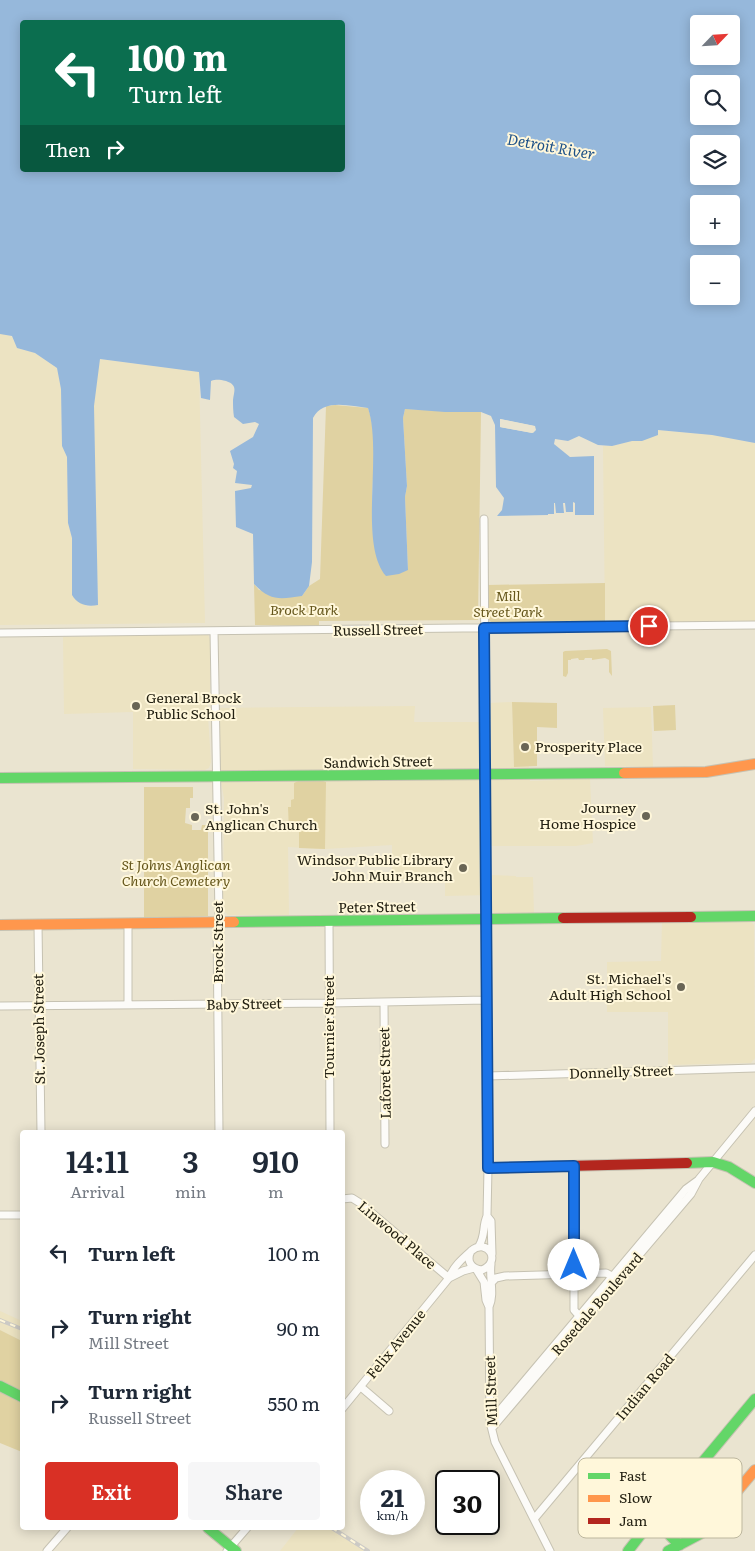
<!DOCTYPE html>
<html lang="en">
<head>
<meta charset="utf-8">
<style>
	:root { --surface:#fff; --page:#f6f6f7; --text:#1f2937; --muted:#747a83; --accent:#d93025 }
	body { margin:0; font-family:Literata,serif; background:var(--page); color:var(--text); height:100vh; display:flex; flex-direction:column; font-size:19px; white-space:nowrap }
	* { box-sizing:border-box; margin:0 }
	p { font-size:16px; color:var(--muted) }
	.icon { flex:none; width:28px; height:28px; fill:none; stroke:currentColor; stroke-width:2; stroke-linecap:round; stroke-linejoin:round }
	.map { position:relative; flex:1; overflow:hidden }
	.sheet { position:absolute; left:20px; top:1130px; width:325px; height:400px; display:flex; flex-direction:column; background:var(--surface); border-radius:5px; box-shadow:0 2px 12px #0003 }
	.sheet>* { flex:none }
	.top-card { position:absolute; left:20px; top:20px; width:325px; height:152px; border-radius:5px; box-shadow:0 2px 12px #0003; background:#0b6e4f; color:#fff; overflow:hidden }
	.needle { width:32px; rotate:65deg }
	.tools { position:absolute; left:690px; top:15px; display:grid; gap:10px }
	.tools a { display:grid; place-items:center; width:50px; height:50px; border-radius:5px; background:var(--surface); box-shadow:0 2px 12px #0003; font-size:25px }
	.speed { position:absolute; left:360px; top:1470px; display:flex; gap:10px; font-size:25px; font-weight:700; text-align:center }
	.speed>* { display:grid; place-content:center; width:65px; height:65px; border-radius:50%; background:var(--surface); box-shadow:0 2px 12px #0003; line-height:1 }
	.speed small { font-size:12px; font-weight:400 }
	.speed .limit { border:2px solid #111; border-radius:8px; background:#fff; color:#111 }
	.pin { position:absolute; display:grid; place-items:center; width:42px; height:42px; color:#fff; margin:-21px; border:2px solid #fff; border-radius:50%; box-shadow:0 1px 5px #0007 }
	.me { position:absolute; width:55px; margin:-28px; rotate:0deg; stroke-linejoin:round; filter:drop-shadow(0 0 4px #0008) }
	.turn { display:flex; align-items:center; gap:18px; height:105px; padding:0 25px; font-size:22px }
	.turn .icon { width:65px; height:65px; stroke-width:2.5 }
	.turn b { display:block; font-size:35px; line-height:42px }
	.then { display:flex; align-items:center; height:48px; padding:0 25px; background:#0003; gap:10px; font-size:19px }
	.eta { display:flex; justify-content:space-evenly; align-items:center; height:85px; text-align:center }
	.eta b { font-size:30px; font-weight:600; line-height:35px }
	.button { display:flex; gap:10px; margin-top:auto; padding:10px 25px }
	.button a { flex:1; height:58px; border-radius:5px; background:var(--accent); color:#fff; font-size:20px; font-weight:600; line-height:58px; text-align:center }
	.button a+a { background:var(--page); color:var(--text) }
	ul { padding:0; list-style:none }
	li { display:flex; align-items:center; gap:15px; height:75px; padding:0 25px }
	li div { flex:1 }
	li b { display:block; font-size:19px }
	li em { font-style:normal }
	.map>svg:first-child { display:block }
	.built { fill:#ece3c2 }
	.green { fill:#e0d2a2 }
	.water { fill:#96b8db; fill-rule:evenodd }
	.pier { fill:#eae4d0 }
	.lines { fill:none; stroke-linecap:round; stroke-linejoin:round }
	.street-casing { stroke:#c6c2b2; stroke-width:9 }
	.fast-casing { stroke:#c6c2b2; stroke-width:12 }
	.slow-casing { stroke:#c6c2b2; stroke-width:12 }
	.jam-casing { stroke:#c6c2b2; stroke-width:12 }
	.street { stroke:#fcfbf8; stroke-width:7 }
	.fast { stroke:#63d668; stroke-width:10 }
	.slow { stroke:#ff974d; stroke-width:10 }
	.jam { stroke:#b3261e; stroke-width:10 }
	.rail-casing { stroke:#cccac5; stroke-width:4 }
	.rail { stroke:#fff7da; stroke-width:2; stroke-dasharray:5.5; stroke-linecap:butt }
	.route-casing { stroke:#114b97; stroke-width:12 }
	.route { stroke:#1a73e8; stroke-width:9 }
	.poi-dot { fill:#696555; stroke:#fff7da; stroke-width:2 }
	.labels { text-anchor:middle; stroke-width:4; stroke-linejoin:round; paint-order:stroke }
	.park-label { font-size:14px; font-style:italic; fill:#65561b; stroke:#fff7da }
	.street-label { font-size:14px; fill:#242113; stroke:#fff7da }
	.poi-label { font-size:14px; fill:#242113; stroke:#fff7da; text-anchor:start }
	.water-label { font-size:15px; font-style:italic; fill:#1c5087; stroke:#fff7da }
	.key { fill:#fff7da; stroke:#bdb79e; stroke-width:1 }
	.key-label { font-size:14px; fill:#242113 }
</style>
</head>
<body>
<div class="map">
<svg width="755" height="1551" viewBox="0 0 755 1551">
	<rect width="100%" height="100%" fill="#eae4d0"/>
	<path class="built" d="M3,333L12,337L17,348L35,353L57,368L61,389L62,446L67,457L68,523L72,538V595L88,607L98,604L94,406L99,359L199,372L205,623L0,625V334Z
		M658,430L712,435L755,443V621L605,623L603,446H612L632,441H642Z
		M208,634L210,640V691L207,701L211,762L209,768L205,770L133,769V712L64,714L63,637Z
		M512,702L514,767L529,766L530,781L590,779L593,843L576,846H491V875L516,876V877H533L534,915L494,913L491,908V895L445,896V878L392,879V845L325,849L288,847L289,915H228L223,910L224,798L218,765L214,708L415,706L414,722H488V703Z
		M651,707L653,767L605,766L603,708Z
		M749,920L754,925L755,1058L751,1063L668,1065V1012H607V962L661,961L662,921Z
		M0,1311L22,1321V1341L0,1330Z
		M298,1528H329L365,1551H280Z"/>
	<path class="green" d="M335,405L368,408C378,437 373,468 372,498C372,511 373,525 373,538L408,570L405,497L407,486L403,418L405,409L481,412L478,620L319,621V626L255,625L254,584L259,590L302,596L309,586L320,579L326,406Z
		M605,583V623L493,624L487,618V585Z
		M607,649L611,651L612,676L609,672V660L605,658L592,660V658H585L584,660H579L578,658L571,659V660H568V673L566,677L563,676V652L565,651Z
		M512,702L557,703V728L537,727V766L514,767Z
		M675,705L676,730L654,731L653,706Z
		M300,780H320L326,782L325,849L299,848V832L289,831L288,807H291V800L294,799V783Z
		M144,787H193V798H190V808H186L185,823L192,825V830H201L202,825H208V916L144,919Z
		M0,1330L22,1341V1394L0,1382Z
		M0,1391L22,1402V1452L0,1443Z"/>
	<path class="water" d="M0,0H755V443L712,435L658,430V435L642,441H632L612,446L598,445L579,436L568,441L555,439L554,444L570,457L594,456V515H575V503L573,502V512H566L565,503H563L564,513H556L555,503H554V514H548V515L497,516L502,510L504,498L496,487L495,425L491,416L481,412H445L405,409L403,418L407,486L405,497L408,570L399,574L386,576C358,543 383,454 368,408C350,406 323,398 313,418L312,562L309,586L302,596C281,599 271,602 254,584L253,534L236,527L235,491L251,488L252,485L235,483L237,471L233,468L234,464L230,451L253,437L259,424L255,422L243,424L234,417C233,411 233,405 233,400C234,391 238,385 226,381C220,380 217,379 211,381L210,400L201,398L199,372L100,359L94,406L98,605C87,607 78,605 72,595V538L68,523L67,457L62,446L61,389L57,368L35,353L17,348L12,336L0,334ZM22,22H342V170H22ZM699,24H731V56H699ZM699,84H731V116H699ZM699,144H731V176H699ZM699,204H731V236H699ZM699,264H731V296H699ZM500,419L534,426L532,433L500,427Z"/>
	<path class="pier" d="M500,419L535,426L536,430L533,433L500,427Z"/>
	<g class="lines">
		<g class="street-casing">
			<path id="street" d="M214,631L219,915L217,922L219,1132
				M0,633L755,625
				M329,921L330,1132
				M128,923V1005
				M38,925L41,1132
				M384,1002L385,1144
				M0,1006L329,1003L487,1000
				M488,1076L755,1068
				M574,1166V1310L581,1318
				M342,1199L352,1198L360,1203L449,1278
				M0,1215H22
				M487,1216L491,1221L492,1254
				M479,1246C486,1234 482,1227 487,1216L488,1168L484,519
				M476,1269L484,1282L486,1300L489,1307L490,1422L495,1442L550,1551
				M449,1278L463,1271L474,1268
				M491,1283L496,1278L505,1276L606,1273L616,1278
				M489,1307C495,1294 489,1278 491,1264
				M361,1387L389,1411
				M342,1409L449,1278C453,1267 462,1259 471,1251C488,1237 502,1262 482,1270C471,1269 466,1261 471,1251
				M490,1422L686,1189L697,1181
				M492,1428L691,1194L699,1179L755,1111
				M534,1519L755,1255
				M47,1551L67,1528
				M227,1551L247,1528"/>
		</g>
		<g class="fast-casing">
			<path id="fast" d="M0,778L624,773
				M691,917L755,916
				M234,922L563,918
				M687,1163L713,1162L729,1167L755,1183
				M0,1386L22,1397
				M666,1506C662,1526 664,1532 680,1545
				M208,1528L236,1551
				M628,1551L656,1515L666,1506L755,1399
				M668,1551L702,1533L724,1508"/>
		</g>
		<g class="slow-casing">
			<path id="slow" d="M624,773L706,772L755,764
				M0,925L234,922
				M733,1496L755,1470"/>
		</g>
		<g class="jam-casing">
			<path id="jam" d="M563,918L691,917
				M488,1168L687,1163"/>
		</g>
		<use href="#street" class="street"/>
		<use href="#fast" class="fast"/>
		<use href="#slow" class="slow"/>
		<use href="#jam" class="jam"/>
		<g class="rail-casing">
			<path id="rail" d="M0,1320L22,1329
				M332,1528L368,1551"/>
		</g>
		<use href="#rail" class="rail"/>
	</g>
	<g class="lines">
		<g class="route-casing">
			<path id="route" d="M574,1265V1166L488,1168L484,628L649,626"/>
		</g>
		<use href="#route" class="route"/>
	</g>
	<g class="poi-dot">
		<circle cx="136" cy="706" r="5"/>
		<circle cx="525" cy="747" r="5"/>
		<circle cx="646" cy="816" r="5"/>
		<circle cx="195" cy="817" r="5"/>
		<circle cx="463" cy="868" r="5"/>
		<circle cx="681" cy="987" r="5"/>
	</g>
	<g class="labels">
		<g class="park-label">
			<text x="508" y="601">Mill<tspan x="508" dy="16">Street Park</tspan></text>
			<text x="304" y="615">Brock Park</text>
			<text x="176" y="870">St Johns Anglican<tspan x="176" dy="16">Church Cemetery</tspan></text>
		</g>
		<g class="street-label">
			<text transform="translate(378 630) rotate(-1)" y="5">Russell Street</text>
			<text transform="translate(378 762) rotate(-1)" y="5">Sandwich Street</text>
			<text transform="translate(377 907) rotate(-1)" y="5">Peter Street</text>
			<text transform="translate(218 942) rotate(-90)" y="5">Brock Street</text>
			<text transform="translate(244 1004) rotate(-1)" y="5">Baby Street</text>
			<text transform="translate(329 1027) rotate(-90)" y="5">Tournier Street</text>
			<text transform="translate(39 1029) rotate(-91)" y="5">St. Joseph Street</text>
			<text transform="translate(621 1072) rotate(-2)" y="5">Donnelly Street</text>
			<text transform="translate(385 1073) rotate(-91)" y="5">Laforet Street</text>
			<text transform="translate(397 1235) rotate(40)" y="5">Linwood Place</text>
			<text transform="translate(597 1304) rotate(-49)" y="5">Rosedale Boulevard</text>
			<text transform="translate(396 1344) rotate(-51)" y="5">Felix Avenue</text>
			<text transform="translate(645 1387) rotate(-50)" y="5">Indian Road</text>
			<text transform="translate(491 1391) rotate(-92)" y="5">Mill Street</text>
		</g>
		<g class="poi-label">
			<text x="146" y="703">General Brock<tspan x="146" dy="16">Public School</tspan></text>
			<text x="535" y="752">Prosperity Place</text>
			<text x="636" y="813" text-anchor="end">Journey<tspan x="636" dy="16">Home Hospice</tspan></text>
			<text x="205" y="814">St. John's<tspan x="205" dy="16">Anglican Church</tspan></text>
			<text x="453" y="865" text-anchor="end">Windsor Public Library<tspan x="453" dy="16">John Muir Branch</tspan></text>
			<text x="671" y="984" text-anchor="end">St. Michael's<tspan x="671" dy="16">Adult High School</tspan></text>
		</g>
		<g class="water-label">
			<text transform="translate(551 147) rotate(10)" y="5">Detroit River</text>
		</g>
	</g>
	<rect x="578" y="1458" width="164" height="80" rx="8" class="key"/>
	<rect x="588" y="1473" width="22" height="6" fill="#63d668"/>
	<rect x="588" y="1495" width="22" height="7" fill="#ff974d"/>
	<rect x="588" y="1518" width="22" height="6" fill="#b3261e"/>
	<g class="key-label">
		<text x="619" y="1481">Fast</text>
		<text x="619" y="1503">Slow</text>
		<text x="619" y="1526">Jam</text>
	</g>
</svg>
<div class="tools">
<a><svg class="needle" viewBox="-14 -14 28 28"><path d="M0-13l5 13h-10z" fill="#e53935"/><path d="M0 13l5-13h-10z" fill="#747a83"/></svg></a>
<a><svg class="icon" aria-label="search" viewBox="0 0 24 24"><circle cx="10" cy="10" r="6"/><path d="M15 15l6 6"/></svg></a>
<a><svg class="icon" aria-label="layers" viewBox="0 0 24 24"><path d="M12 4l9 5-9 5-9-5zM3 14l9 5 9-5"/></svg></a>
<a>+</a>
<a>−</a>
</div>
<div class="speed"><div>21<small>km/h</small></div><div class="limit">30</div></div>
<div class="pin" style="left:649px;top:626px;background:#d93025"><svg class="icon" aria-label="arrive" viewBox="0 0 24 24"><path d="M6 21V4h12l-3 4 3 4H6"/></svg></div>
<svg class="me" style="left:574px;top:1265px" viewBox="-20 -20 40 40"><circle r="19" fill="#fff"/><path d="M0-13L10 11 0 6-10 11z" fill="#1a73e8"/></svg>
<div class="top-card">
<div class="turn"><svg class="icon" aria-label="left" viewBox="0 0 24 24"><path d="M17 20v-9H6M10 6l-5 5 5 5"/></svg><div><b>100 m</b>Turn left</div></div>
<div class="then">Then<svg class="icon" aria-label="right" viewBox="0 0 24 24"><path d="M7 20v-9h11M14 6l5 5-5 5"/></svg></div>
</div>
<section class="sheet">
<div class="eta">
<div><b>14:11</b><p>Arrival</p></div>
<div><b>3</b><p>min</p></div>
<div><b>910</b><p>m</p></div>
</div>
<ul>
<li><svg class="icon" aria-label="left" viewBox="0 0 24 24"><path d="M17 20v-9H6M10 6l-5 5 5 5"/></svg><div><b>Turn left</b></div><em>100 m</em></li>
<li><svg class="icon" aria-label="right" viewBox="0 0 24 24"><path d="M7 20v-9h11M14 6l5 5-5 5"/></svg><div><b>Turn right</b><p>Mill Street</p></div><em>90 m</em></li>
<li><svg class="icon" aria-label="right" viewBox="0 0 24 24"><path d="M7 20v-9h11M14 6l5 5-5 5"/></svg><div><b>Turn right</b><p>Russell Street</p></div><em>550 m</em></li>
</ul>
<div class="button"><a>Exit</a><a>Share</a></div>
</section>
</div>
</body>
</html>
